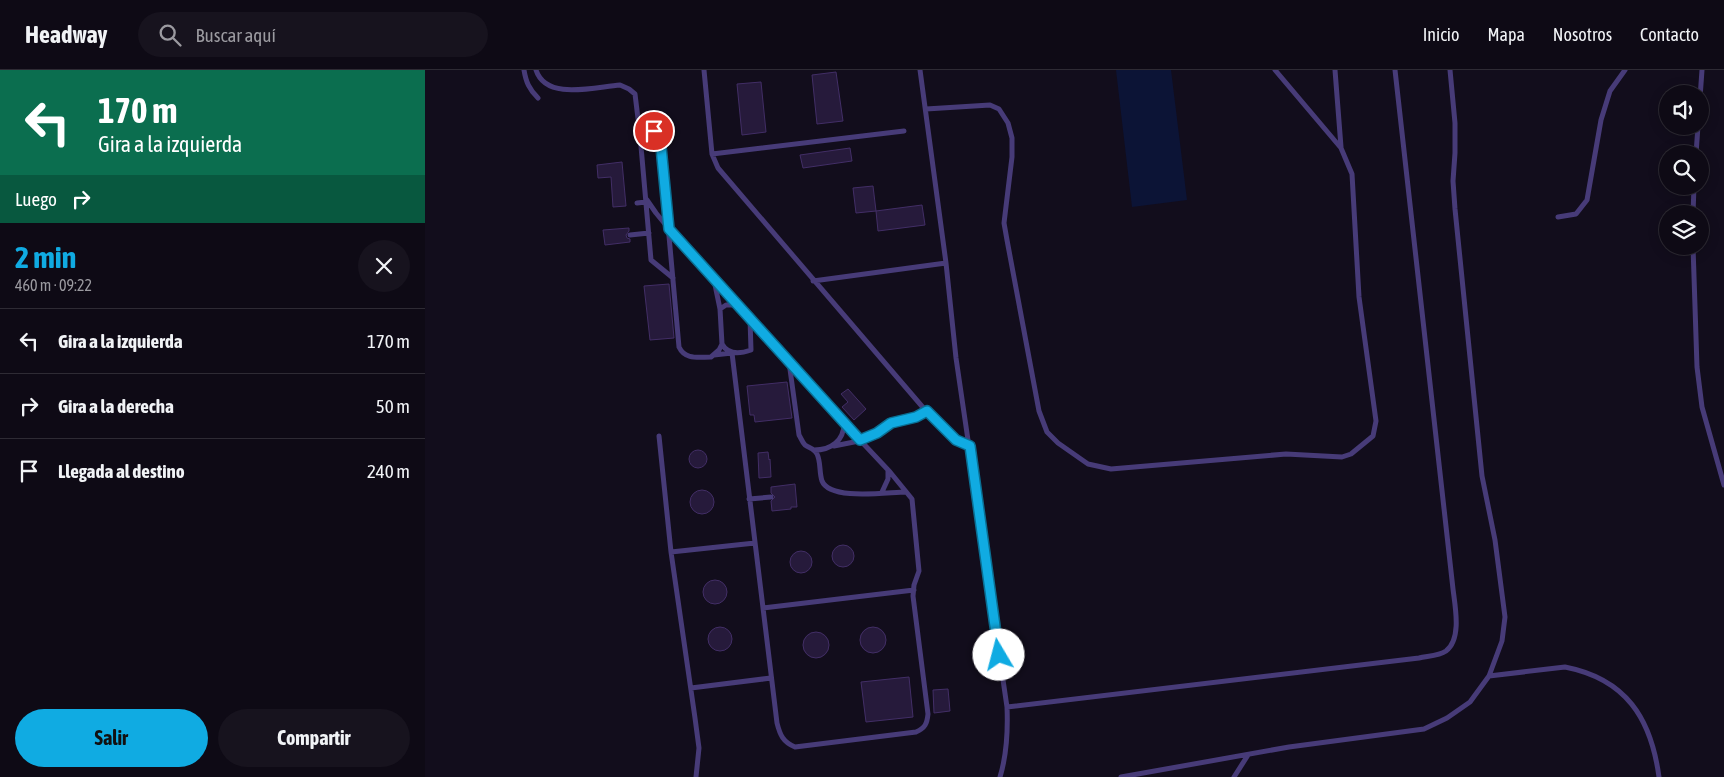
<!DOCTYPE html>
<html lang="es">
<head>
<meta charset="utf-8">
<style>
	:root { --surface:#0e0a15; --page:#17131e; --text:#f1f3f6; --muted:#9b9aa0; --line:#2e2b34; --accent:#10abe2 }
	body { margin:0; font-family:"Asap Condensed",sans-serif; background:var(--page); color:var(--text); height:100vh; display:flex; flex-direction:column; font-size:19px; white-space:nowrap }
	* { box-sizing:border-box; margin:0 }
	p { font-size:16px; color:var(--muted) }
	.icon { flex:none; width:28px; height:28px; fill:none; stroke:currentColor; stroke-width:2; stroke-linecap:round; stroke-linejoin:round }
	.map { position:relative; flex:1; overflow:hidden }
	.drawer { display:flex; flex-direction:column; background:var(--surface); width:425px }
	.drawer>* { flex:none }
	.top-card { background:#0b6e4f; color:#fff; overflow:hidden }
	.fabs { position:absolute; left:1234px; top:15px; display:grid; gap:10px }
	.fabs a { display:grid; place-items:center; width:50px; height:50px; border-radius:50%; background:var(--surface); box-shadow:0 2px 12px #0003,0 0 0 1px var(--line); font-size:25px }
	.pin { position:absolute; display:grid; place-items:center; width:42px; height:42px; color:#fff; margin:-21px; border:2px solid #fff; border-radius:50%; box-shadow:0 1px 5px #0007 }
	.me { position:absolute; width:55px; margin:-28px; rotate:352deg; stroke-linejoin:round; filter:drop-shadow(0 0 4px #0008) }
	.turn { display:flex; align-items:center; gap:18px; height:105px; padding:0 15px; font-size:22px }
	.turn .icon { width:65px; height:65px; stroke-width:2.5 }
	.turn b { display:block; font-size:35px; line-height:42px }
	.then { display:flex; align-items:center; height:48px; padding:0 15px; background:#0003; gap:10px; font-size:19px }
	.round { display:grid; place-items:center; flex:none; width:52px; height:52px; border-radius:26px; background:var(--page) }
	.head { display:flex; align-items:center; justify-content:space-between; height:85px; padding:0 15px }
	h1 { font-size:30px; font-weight:700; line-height:38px; color:var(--accent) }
	.action { display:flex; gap:10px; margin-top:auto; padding:10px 15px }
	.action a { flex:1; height:58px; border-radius:30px; background:var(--accent); color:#111; font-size:20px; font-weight:700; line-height:58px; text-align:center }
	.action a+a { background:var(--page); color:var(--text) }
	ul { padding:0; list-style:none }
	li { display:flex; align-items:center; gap:15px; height:65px; padding:0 15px; border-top:1px solid var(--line) }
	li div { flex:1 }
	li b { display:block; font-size:19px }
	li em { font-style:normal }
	header { display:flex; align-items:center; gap:30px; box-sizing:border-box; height:70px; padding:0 25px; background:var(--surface); border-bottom:1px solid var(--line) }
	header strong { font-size:24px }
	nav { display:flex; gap:28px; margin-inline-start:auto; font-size:18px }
	.search { width:350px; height:45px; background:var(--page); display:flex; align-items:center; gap:12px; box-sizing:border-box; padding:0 18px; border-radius:28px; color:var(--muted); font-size:19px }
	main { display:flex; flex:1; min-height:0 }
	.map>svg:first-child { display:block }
	.water { fill:#0c1436 }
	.building { fill:#261a3b; stroke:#422e66 }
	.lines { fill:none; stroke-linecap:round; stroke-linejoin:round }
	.lane { stroke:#473b78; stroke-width:5 }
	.route-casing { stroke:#0a6f93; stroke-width:12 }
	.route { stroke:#10abe2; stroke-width:9 }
</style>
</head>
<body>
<header>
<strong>Headway</strong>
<div class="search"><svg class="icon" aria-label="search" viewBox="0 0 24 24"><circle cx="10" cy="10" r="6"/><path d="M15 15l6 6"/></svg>Buscar aquí</div>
<nav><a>Inicio</a><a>Mapa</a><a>Nosotros</a><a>Contacto</a></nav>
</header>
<main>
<section class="drawer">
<div class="top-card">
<div class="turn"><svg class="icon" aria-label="left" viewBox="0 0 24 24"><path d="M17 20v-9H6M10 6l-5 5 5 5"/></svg><div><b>170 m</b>Gira a la izquierda</div></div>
<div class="then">Luego<svg class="icon" aria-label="right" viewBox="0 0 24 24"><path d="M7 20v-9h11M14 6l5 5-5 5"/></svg></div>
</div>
<div class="head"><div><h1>2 min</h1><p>460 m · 09:22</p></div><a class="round"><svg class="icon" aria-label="close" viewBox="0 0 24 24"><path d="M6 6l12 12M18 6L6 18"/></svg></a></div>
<ul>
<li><svg class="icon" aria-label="left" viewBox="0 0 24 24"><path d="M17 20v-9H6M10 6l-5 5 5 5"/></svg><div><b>Gira a la izquierda</b></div><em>170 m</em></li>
<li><svg class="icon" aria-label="right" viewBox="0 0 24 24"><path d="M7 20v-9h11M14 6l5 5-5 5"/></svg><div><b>Gira a la derecha</b></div><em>50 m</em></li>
<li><svg class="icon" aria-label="arrive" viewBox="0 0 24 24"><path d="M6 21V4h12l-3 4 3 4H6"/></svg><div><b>Llegada al destino</b></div><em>240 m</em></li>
</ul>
<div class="action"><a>Salir</a><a>Compartir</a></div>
</section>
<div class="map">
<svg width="1299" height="707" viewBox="0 0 1299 707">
	<rect width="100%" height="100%" fill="#120d1c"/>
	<path class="water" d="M691,0H746L762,130L707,137Z"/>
	<path class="building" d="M411,2L418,51L392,54L387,5Z
		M336,12L341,62L317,65L312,14Z
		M425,78L427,91L378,98L375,85Z
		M197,92L201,136L188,137L186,107L173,108L172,95Z
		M448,116L451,141L431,143L428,118Z
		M497,135L500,155L453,161L451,141Z
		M204,158V161L201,165L202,168L205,169V172L180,175L178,160Z
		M244,214L249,268L225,270L219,216Z
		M362,312L367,348L330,352L329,345H325L322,316Z
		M423,319L441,339L429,350L417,337L423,332L416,324Z
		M264 389a9 9 0 1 1 18 0a9 9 0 1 1-18 0Z
		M343,382L344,390L345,389L346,407L334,408L333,383Z
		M370,414L372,437H366V439L347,441L346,431L350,427L346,423V417Z
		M265 432a12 12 0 1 1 24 0a12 12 0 1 1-24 0Z
		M407 486a11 11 0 1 1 22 0a11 11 0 1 1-22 0Z
		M365 492a11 11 0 1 1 22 0a11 11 0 1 1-22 0Z
		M278 522a12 12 0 1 1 24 0a12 12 0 1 1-24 0Z
		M283 569a12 12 0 1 1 24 0a12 12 0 1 1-24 0Z
		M435 570a13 13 0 1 1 26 0a13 13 0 1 1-26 0Z
		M378 575a13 13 0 1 1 26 0a13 13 0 1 1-26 0Z
		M484,607L488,647L441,652L436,612Z
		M523,619L525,641L509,643L508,620Z"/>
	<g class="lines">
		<path class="lane" d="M99,0C101,12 104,19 113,28
			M111,0C121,31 169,17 195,15L204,19L210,24L215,65L226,190L248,208
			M279,0L287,84L293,98L501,341L531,370L545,376
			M495,0L521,193L531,288L582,637C583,661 582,684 575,707
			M910,0L916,77
			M1275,28L1277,0
			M501,39L565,35L574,39L583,53L587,68V87L579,153L582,170L614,341L622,362L633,373L663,394L686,399L861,384L917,387L926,384L948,366L951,351L934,227L927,104L916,78L850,0
			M214,49L234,67L236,77L254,277C260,290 273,287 286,287L294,280L297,274
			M287,84L479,61
			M1271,84L1273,56
			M222,130L231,143L249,165L325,249L326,280C315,284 303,285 297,274L295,239L289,210
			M212,133L221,132
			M1268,144L1269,116
			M1133,147L1151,144L1162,130L1176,50L1185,21L1200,0
			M205,165L224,163
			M1268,176L1272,297L1277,337L1299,415
			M388,211L521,193
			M295,239L301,235H312
			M325,250L419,353C419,371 406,380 389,380
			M289,285L307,283L352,653C355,665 358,672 370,677L491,662C500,658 502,654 503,644L488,526L489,515L494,501L487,429L465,402L419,353
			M364,292L374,365C376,368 377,372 380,375C384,378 390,379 392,384C396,392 394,402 397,411C405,431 463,422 481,422
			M234,366L246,482L270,648L274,678L271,707
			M409,376L434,371L452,363L466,353L491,347L501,341
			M457,422L463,409V400
			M324,429L346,427
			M246,482L330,473
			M338,538L489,520
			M1064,606L1140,597C1201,609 1226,648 1234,707
			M266,618L346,608
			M582,637L994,588C1002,586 1014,586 1021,581C1037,569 1030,536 1028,519L970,0
			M696,707L864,677L999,659L1022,648L1045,632L1064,606L1077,571L1080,547L1070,470L1057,406L1030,139L1028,111L1030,83V53L1025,0
			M809,707L823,685"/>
	</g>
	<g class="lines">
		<g class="route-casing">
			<path id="route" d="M229,61L234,67L236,77L244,159L435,370L452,363L466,353L491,347L502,341L531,370L545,376L574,585"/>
		</g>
		<use href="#route" class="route"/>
	</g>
</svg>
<div class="fabs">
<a><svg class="icon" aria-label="sound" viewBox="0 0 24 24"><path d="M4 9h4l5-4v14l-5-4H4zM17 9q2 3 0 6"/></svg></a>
<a><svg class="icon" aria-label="search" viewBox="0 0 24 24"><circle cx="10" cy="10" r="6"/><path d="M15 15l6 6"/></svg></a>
<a><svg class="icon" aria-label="layers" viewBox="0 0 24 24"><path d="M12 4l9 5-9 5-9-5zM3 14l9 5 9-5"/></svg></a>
</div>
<div class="pin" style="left:229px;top:61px;background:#d93025"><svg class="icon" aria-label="arrive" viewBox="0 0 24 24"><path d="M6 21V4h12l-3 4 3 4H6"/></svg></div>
<svg class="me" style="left:574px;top:585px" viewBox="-20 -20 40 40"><circle r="19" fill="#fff"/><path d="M0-13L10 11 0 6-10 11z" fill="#10abe2"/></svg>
</div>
</main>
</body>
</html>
